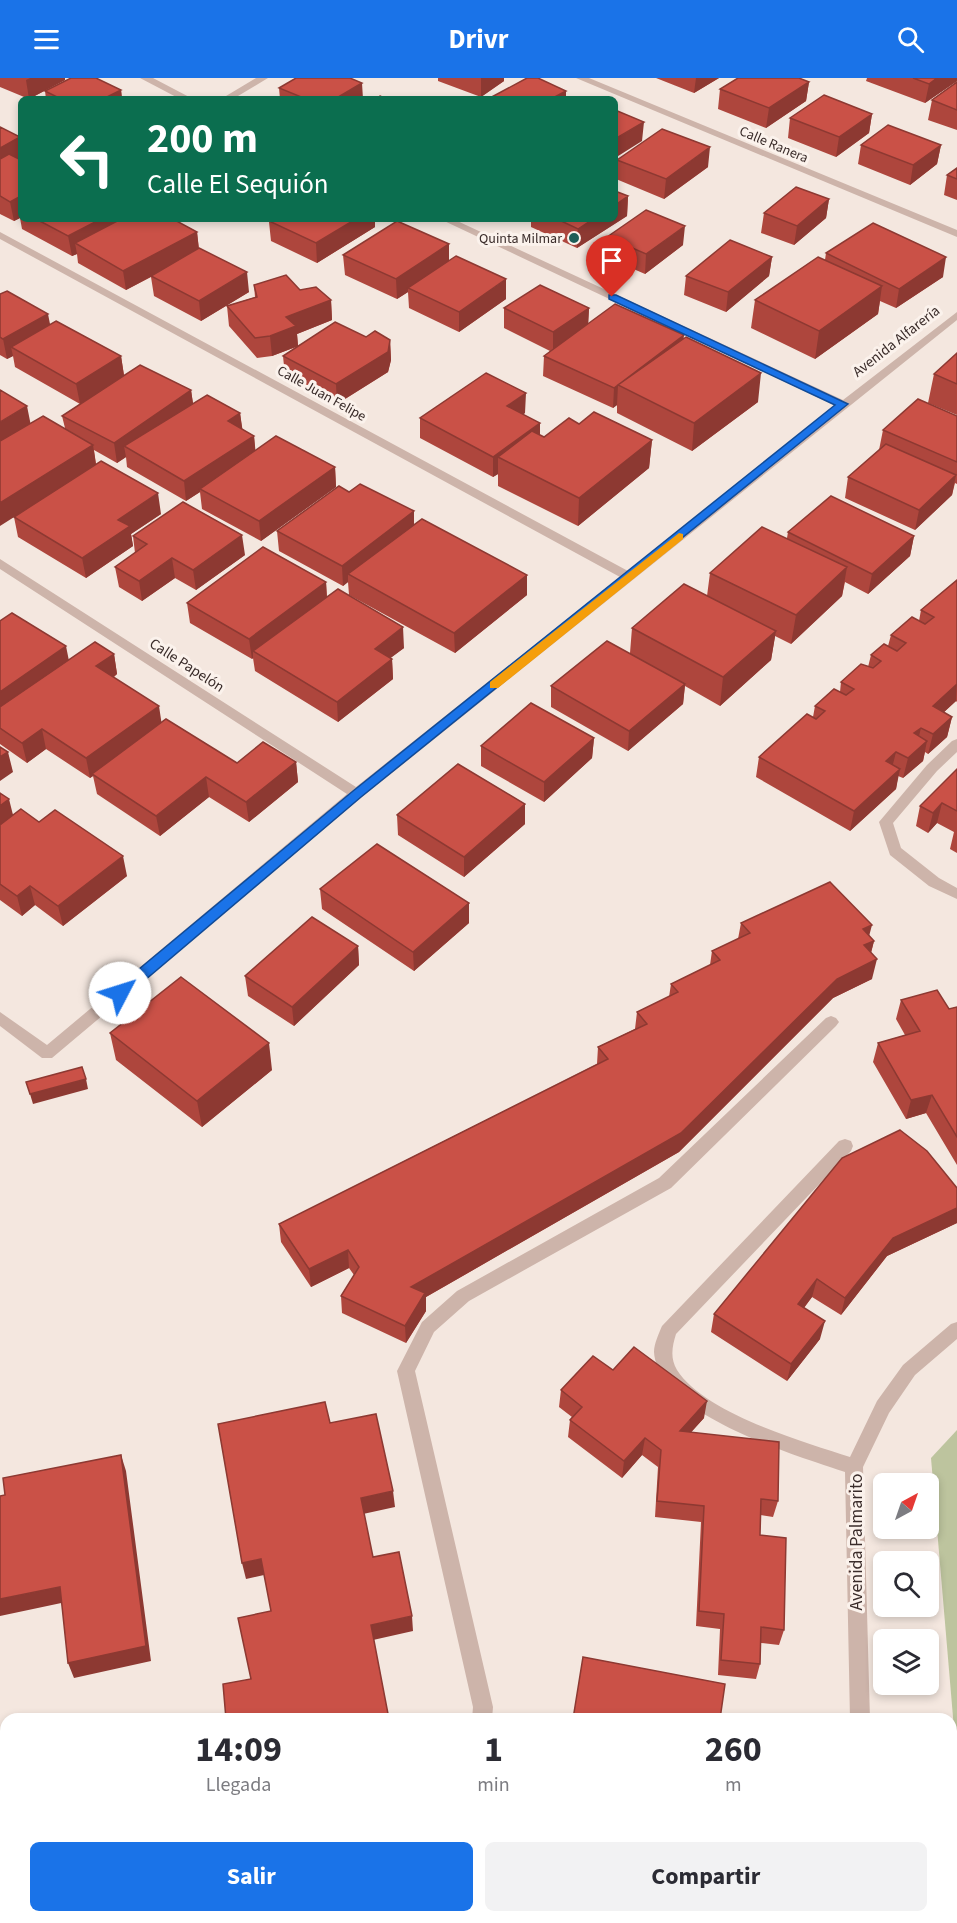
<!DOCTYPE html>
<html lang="es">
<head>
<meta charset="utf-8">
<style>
	:root { --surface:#fff; --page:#f2f2f3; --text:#2b2b33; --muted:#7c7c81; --accent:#1a73e8 }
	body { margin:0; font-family:"Source Sans 3",sans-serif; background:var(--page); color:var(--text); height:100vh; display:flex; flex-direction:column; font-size:22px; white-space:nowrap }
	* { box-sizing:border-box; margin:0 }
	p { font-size:20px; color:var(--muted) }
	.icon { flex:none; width:33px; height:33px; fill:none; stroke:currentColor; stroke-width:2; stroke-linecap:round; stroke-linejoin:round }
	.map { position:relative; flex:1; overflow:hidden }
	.side { position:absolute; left:0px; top:1635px; width:957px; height:210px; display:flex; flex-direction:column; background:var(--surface); border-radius:18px 18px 0 0; box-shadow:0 3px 9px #0003 }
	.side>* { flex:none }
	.hud { position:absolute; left:18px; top:18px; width:600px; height:126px; border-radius:9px; box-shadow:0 3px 9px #0003; background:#0b6e4f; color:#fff; overflow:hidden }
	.needle { width:39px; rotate:40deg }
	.tools { position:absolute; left:873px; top:1395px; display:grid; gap:12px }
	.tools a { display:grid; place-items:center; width:66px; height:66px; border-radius:9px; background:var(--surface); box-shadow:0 3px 9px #0003; font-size:30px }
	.pin { position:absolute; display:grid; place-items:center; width:51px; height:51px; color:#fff; margin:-62px -26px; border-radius:50% 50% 50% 0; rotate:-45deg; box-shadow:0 0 6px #0007 }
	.pin .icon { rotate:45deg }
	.me { position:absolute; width:66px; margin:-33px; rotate:50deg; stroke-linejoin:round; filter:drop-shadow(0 0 4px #0008) }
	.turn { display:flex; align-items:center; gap:21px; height:126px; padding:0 30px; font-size:27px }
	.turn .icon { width:78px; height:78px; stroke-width:2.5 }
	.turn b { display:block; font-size:42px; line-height:51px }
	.eta { display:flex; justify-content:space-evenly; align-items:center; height:102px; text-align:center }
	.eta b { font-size:36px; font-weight:700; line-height:42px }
	.action { display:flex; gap:12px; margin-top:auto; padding:12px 30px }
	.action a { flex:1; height:69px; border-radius:9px; background:var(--accent); color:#fff; font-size:24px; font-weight:700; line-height:69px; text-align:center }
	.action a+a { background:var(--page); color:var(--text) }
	header { display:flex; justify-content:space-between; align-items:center; height:78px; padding:0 30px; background:var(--accent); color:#fff; font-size:27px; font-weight:700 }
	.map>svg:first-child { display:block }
	.green { fill:#bdc49e }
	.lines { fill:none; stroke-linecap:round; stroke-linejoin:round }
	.minor { fill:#cdb4aa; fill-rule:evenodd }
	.wall { fill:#ae463d }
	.shaded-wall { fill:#8d3932 }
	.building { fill:#ca5147; stroke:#8d3932; stroke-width:1.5 }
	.route { fill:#1a73e8; stroke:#114b97; stroke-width:1.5 }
	.slow { fill:#f59e0b }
	.poi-dot { fill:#1d5e58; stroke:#fbf2ec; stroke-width:2 }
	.labels { text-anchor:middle; stroke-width:6; stroke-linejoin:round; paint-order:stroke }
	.far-street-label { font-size:14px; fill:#3a2c2a; stroke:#fbf2ec }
	.far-poi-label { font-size:14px; fill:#3a2c2a; stroke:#fbf2ec; text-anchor:end }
	.street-label { font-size:15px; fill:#3a2c2a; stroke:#fbf2ec }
	.near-street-label { font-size:18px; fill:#3a2c2a; stroke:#fbf2ec }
</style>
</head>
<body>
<header><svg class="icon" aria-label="menu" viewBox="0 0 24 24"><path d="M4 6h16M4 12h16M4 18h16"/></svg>Drivr<svg class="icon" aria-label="search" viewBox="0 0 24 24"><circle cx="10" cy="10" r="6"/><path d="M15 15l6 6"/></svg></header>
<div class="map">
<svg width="957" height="1845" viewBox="0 0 957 1845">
	<rect width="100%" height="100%" fill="#f4e7df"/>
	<path class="green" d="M957,1352V1686L931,1380Z"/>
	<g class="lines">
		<path class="minor" d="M140,0H153L193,21H180Z
			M256,0H268L233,21H221Z
			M576,0H589L957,152V159Z
			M440,141H453L843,322L957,234V242L362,719L52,980H42L0,948V934L47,967L347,716L0,491V481L356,709L620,499L0,161V154L628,493L836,328Z
			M957,661V674L937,693L893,745L901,770L939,800L957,810V821L929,808L890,777L879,744L927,687L952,663Z
			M831,938L836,940L839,944L836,948L671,1110L469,1223L434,1254L415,1293L493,1629L492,1641H472L473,1629L397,1293L422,1244L457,1213L659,1100L826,940Z
			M845,1061L851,1063L853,1068L851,1073L676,1256C672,1269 670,1280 677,1292C704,1335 803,1364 850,1379L877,1323L903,1287L951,1246L957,1244V1261L915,1297L889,1335L863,1389L870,1641H850L845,1394C795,1377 658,1337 654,1274C654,1266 659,1255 662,1248L839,1063Z
			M422,1839H442L440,1845H420Z
			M861,1839H881V1845H861Z"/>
	</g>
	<path class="wall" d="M0,0H65V2L29,21L0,9Z
		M438,0H504V3L481,19L438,3Z
		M656,0H719L694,15Z
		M867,0H957V3L925,25L866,3Z
		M809,4L806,23L766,50L718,31L720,11Z
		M957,4V52L928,42L932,22Z
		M279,10L363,21H280Z
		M121,12L122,21H46L45,13Z
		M872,36L869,55L836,79L788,60L790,40Z
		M0,49L20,59L21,79L18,81L21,82V141H173L197,154L199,171L249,214L201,243L154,218L151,199L126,212L78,185L77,176L72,178L22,151L20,140L14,143L0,136Z
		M861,67H941L937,86L910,107L858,86Z
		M617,82L708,89L664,121L616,101Z
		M957,90V122L944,117L947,97Z
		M628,118L627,138L577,170L531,149V141H615Z
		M829,121L826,140L794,167L761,155L764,135Z
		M261,141H375V149L317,185L271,163L269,144Z
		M607,159L683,167L645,196L606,179Z
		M449,166V183L506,221L459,254L409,230L408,214L397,221L345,197L343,177Z
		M826,175L943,199L896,230L880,223L878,236L815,281L751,250L755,222L825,182Z
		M772,179L769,198L726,234L684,217L686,198Z
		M254,207L300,212L331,222L332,242L297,256L298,268L366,259L390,262L391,282L388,294L337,326L285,298L283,278L296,269L272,278L257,280L229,248L227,228L255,219Z
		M0,216L50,246L121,278L124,297L191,312L193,326L240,335L242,351L254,358L255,372L335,389L336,409L261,463L202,431L200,414L186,423L127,389L126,379L117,385L94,372L96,386L161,436L131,456L133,468L86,500L18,459L14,439L31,345L65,350L62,338L80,326L15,289L13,278L7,281L0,277Z
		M504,230H589L588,246L684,261L758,324L692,373L617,335V327L613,330L543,298L544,278L550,273L504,250Z
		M957,275V337L928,325L934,296Z
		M525,335L523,336L540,357L544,359L579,346L652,362L649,390L578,448L498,408V396L493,399L420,360V340Z
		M957,338V406L955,405L952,417L915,452L845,420L848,399L879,372L883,352Z
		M349,414L414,433V447L527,497V517L455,575L349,517L348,504L343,508L279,473L277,453Z
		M788,454L914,458L910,478L868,516L845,504L842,518L791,566L775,558L771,582L720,628L685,608L683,626L628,673L551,629V608L630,575L632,550L707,518L710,495L787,460Z
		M133,458L245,477L196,512L175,500L142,523L119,509L115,489L135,475Z
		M957,502V624L956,623L944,634L952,639L947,659L928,676L925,674L923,683L903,700L898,698L896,711L850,753L756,699L759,679L813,639L815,628L840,614L841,604L868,589L871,577L888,568L891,557L919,543L921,532Z
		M326,504L327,519L404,570L390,580L392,581L393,601L338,644L255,593L253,580L252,581L190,545L187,525Z
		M0,543L69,582L114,576L117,596L114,599L161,644L237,685L296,684L298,704L249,744L209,719L160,758L97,716L93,698L90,700L46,671L27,685L0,666Z
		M594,660L592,680L544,724L481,688V668Z
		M957,691V775L950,771L954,754L937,745L928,755L916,748L920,728Z
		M0,715L13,737L39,744L127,798L63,848L35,827L22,838L0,822Z
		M397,737L525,746L464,799L398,757Z
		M320,811L469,825V845L414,893L322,831Z
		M741,845L869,858L874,863L871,875L872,901L833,920L679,1074L426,1219V1233L406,1265L342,1235L341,1218L354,1197L349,1190L311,1209L281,1164L279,1146L597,986L598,969L635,951L637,934L669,919L671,906L710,887L712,873L738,861Z
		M358,868L359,887L294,948L248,918L245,898Z
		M901,922L949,931L957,929V1087L926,1035L906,1041L873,984L878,965L905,957L896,941Z
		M110,955L272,992L202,1049L116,982Z
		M957,1110V1145L887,1178L841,1237L812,1219L804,1230L820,1261L787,1303L711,1254L714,1236Z
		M613,1292L704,1340L691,1354L778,1423L773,1439L760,1437V1457L784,1552L779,1567L761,1565L760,1586L756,1601L718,1597L720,1551L696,1548L701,1444L655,1439L658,1389L642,1377L622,1400L568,1359L570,1342L572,1339L559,1329L561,1312Z"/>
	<path class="shaded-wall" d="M30,0H65V2L29,21L26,2Z
		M481,0H504V3L481,19Z
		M696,0H719L694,15Z
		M937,0H957V3L925,25L929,6Z
		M809,4L806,23L766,50L769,30Z
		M362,5L363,21H335Z
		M121,12L122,21H103Z
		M566,13V21H551Z
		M872,36L869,55L836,79L839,59Z
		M644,44L642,63L615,80V61Z
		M20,59L21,79L0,91V70Z
		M941,67L937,86L910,107L913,87Z
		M710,69L708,89L664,121L666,101Z
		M21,118V133L19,132L20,140L14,143L10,124Z
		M628,118L627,138L577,170L578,151L593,141H615V127Z
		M829,121L826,140L794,167L797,148Z
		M101,141H138L75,165L77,176L72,178L68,158Z
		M356,141H375V149L317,185L316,165Z
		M685,148L683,167L645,196L646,176Z
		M197,154L199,173L126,212L123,193Z
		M449,166V186L408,210V214L397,221L396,201Z
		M772,179L769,198L726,234L728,214Z
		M946,179L943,199L896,230L899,211Z
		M247,194L249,214L201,243L199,223Z
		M506,201V221L459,254V234Z
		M882,208L878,236L815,281L819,253Z
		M331,222L332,242L297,256L298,268L272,278L270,258L286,239Z
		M589,230L588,250L553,274V254Z
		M48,236L52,256L11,269L13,278L7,281L3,261Z
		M684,257L682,277L619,307Z
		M390,262L391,282L388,294L337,326L336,306Z
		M121,278L124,298L80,326L76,306Z
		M761,295L758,324L692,373L694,345Z
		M618,307L617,327L613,330L614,310Z
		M191,312L194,332L124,368L126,379L117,385L114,365Z
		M526,315L525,335L507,348V328Z
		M27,328L31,348L0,367V344Z
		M240,335L243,355L228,343Z
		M540,345V365L498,379V396L493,399V379Z
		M254,358L256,378L200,411V414L186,423L184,403Z
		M652,362L649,390L578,448L579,420Z
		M93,367L96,387L0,448V425Z
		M335,389L336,409L261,463L259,443Z
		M956,397L952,417L915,452L919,432Z
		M158,415L161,436L131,456L133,468L86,500L82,480L118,442Z
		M414,433V454L348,496V504L343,508L342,488Z
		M242,457L245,477L196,512L193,492Z
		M914,458L910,478L868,516L872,496Z
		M172,480L175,500L142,523L139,503Z
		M847,489L842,518L791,566L796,537Z
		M527,497V517L455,575L454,555Z
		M326,504L327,524L253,573V580L252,581L249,561Z
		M403,549L404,570L376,591L375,571Z
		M776,553L771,582L720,628L723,599Z
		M66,568L70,588L0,638V614Z
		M114,576L117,596L100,608L96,588Z
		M392,581L393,601L338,644L337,624Z
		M685,606L683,626L628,673L629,653Z
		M957,606L956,623L929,648L933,628Z
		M159,628L162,648L92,696L93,698L90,700L86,680Z
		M952,639L947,659L928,676L933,656Z
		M921,650L916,670L914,655Z
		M42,651L46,671L27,685L22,665Z
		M594,660L592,680L544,724V704Z
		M927,663L923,683L903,700L908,680Z
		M8,674L13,694L0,703V679Z
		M896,674L891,694L886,683Z
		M296,684L298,704L249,744L246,724Z
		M900,691L896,711L850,753L854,733Z
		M206,699L209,719L160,758L156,738Z
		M9,721L14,741L0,752V728Z
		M942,725L937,745L928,755L933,735Z
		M525,726V746L464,799V779Z
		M123,778L127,798L63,848L58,828Z
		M30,808L35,827L22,838L17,818Z
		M469,825V845L414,893L413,874Z
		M872,847L867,866L874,863L869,882L860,887L863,851Z
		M358,868L359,887L294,948L292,929Z
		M877,881L872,901L833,920L679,1074L426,1219V1233L406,1265L405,1248L411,1209L837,901Z
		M269,965L272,992L202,1049L197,1023Z
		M86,1001L88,1011L33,1026L30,1016Z
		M932,1017L926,1035L906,1041L911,1022Z
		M957,1130V1145L887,1178L841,1237L845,1220L893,1160Z
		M348,1172L349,1190L311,1209L309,1191Z
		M817,1201L812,1219L793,1244L798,1226Z
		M825,1243L820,1261L787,1303L791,1286Z
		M707,1323L704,1340L677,1370L680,1353Z
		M645,1360L642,1377L622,1400L624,1383Z
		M121,1377L126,1393L151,1583L74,1600L68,1585Z
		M393,1413L395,1429L363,1436L361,1420Z
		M261,1481L264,1497L246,1501L242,1485Z
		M60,1509L66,1524L0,1538V1521Z
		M412,1538L413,1553L373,1562L371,1547Z
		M0,1819L6,1828V1832L0,1838Z"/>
	<path class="building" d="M71,0H96L121,12L103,21H61L45,13Z
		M296,0H350L362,5L335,21H306L279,10Z
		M527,0H538L566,13L551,21H488Z
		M738,0H799L809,4L769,30L720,11Z
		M913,0H937L929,6Z
		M957,4V32L932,22Z
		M824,17L872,36L839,59L790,40Z
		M380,18L386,21H375Z
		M615,32L644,44L615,61Z
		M888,47L941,67L913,87L861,67Z
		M0,49L20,59L0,70Z
		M662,51L710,69L666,101L617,82Z
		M9,76L21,82V118L10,124L0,118V81Z
		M957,90V101L947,97Z
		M796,109L829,121L797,148L764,135Z
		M615,113L628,118L615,127Z
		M646,132L685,148L646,176L607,159Z
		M36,141H101L68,158Z
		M121,141H173L197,154L123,193L75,165Z
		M273,141H356L316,165L269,143Z
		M557,141H593L578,151Z
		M397,143L449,166L396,201L343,177Z
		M873,145L946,179L899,211L826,175Z
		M730,162L772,179L728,214L686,198Z
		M199,170L247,194L199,223L151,198Z
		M456,178L506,201L459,234L408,210Z
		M818,179L882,208L819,253L755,222Z
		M286,197L300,212L316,209L331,222L286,239L296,248L270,258L255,260L227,228L257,219L254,207Z
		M540,207L589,230L553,254L504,230Z
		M7,213L48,236L3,261L0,259V216Z
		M615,226L684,257L614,310L544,278Z
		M56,243L121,278L76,306L11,269Z
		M335,244L366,259L375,253L390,262L388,274L336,306L283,278Z
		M686,259L761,295L694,345L618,307Z
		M957,275V306L934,296Z
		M140,287L191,312L114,365L62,338Z
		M486,295L526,315L507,328L540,345L493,379L420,340Z
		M0,312L27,328L0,344Z
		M207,317L240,335L228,343L254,358L184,403L124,368Z
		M918,321L957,338V384L883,352Z
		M594,334L652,362L579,420L498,379L532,353L544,359L569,340L579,346Z
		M43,338L93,367L0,425V363Z
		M276,358L335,389L259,443L200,411Z
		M886,366L956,397L919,432L848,399Z
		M101,383L158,415L118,442L130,448L82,480L14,439Z
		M360,406L414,433L342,488L277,453L339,408L349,414Z
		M831,418L914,458L872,496L788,454Z
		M183,424L242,457L193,492L172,480L139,503L115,489L147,466L133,458Z
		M422,441L527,497L454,555L348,496Z
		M762,449L847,489L796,537L710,495Z
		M263,469L326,504L249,561L187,525Z
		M957,502V606L933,628L952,639L933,656L921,650L914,655L927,663L908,680L896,674L886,683L900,691L854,733L759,679L807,636L816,641L825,633L815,628L834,611L846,617L854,611L841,604L861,586L873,590L881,583L871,577L884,566L897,573L906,565L891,557L912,539L925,546L934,539L921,532Z
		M684,506L776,553L723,599L632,550Z
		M338,511L403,549L375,571L392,581L337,624L253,573Z
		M12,535L66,568L0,614V543Z
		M607,563L685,606L629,653L551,608Z
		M95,564L114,576L96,588L159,628L86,680L42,651L22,665L0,650V629Z
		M531,625L594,660L544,704L481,668Z
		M166,641L237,685L263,664L296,684L246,724L206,699L156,738L92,696Z
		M0,669L8,674L0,679Z
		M458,686L525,726L464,779L397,737Z
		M957,691V733L942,725L933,735L920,728Z
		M0,715L9,721L0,728Z
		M21,731L39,744L55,732L123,778L58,828L30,808L17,818L0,806V747Z
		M377,766L469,825L413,874L320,811Z
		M830,804L872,847L863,851L874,863L864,867L877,881L837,901L681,1055L411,1209L425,1215L405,1248L341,1218L359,1189L348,1172L309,1191L279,1146L608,981L598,969L647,946L637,934L678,914L671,906L720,882L712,873L750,855L741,845Z
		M312,839L358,868L292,929L245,898Z
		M181,899L269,965L197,1023L110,955Z
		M937,912L949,931L957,929V1059L932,1017L911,1022L878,965L920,953L901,922Z
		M82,989L86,1001L30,1016L26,1004Z
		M900,1052L927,1073L957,1110V1130L893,1160L845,1220L817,1201L798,1226L825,1243L791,1286L714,1236L842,1080Z
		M634,1269L707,1323L680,1353L779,1364L778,1423L761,1421L760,1457L786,1460L784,1552L761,1549L760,1586L721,1582L724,1536L699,1533L704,1428L657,1423L661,1372L645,1360L624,1383L570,1342L582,1329L561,1312L593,1278L613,1292Z
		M325,1324L330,1345L376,1336L393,1413L361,1420L373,1479L399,1474L412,1538L371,1547L389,1641H251V1639L241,1641H226L223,1606L251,1601L238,1540L271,1533L261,1481L242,1485L218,1346Z
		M121,1377L146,1568L68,1585L60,1509L0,1521V1418L5,1417L3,1400Z
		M583,1579L725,1606L720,1641H573Z
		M565,1839H825L824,1845H564Z"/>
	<path class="route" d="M609,217H616L848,326L361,719L125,919H115V911L353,713L835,327L609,221Z"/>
	<path class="slow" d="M679,455L683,456V461L498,610H490V604Z"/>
	<circle class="poi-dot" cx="574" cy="160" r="6"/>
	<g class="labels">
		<g class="far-street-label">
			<text transform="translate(774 66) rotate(23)" y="5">Calle Ranera</text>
			<text transform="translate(322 315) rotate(29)" y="5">Calle Juan Felipe</text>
		</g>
		<g class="far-poi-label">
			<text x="562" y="165">Quinta Milmar</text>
		</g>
		<g class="street-label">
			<text transform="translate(896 263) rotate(-38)" y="5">Avenida Alfarería</text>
			<text transform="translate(187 587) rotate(33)" y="5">Calle Papelón</text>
		</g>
		<g class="near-street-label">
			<text transform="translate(856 1464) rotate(-90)" y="6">Avenida Palmarito</text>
		</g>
	</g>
</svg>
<div class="tools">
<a><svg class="needle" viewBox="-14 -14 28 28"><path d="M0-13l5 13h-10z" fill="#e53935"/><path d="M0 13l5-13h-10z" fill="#7c7c81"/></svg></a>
<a><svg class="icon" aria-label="search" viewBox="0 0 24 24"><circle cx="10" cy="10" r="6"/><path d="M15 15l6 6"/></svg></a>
<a><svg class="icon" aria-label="layers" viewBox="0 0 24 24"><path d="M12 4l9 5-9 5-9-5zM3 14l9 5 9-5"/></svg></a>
</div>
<div class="pin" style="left:612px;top:219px;background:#d93025"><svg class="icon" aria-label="arrive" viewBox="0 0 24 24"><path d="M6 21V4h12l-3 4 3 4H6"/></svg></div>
<svg class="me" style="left:120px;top:915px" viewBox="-20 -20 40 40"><circle r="19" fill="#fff"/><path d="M0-13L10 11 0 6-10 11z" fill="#1a73e8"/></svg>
<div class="hud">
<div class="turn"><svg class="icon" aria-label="left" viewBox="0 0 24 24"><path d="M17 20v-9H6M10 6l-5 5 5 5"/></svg><div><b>200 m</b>Calle El Sequión</div></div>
</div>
<section class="side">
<div class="eta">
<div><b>14:09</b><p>Llegada</p></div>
<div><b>1</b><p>min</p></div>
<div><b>260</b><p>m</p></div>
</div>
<div class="action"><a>Salir</a><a>Compartir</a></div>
</section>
</div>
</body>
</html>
